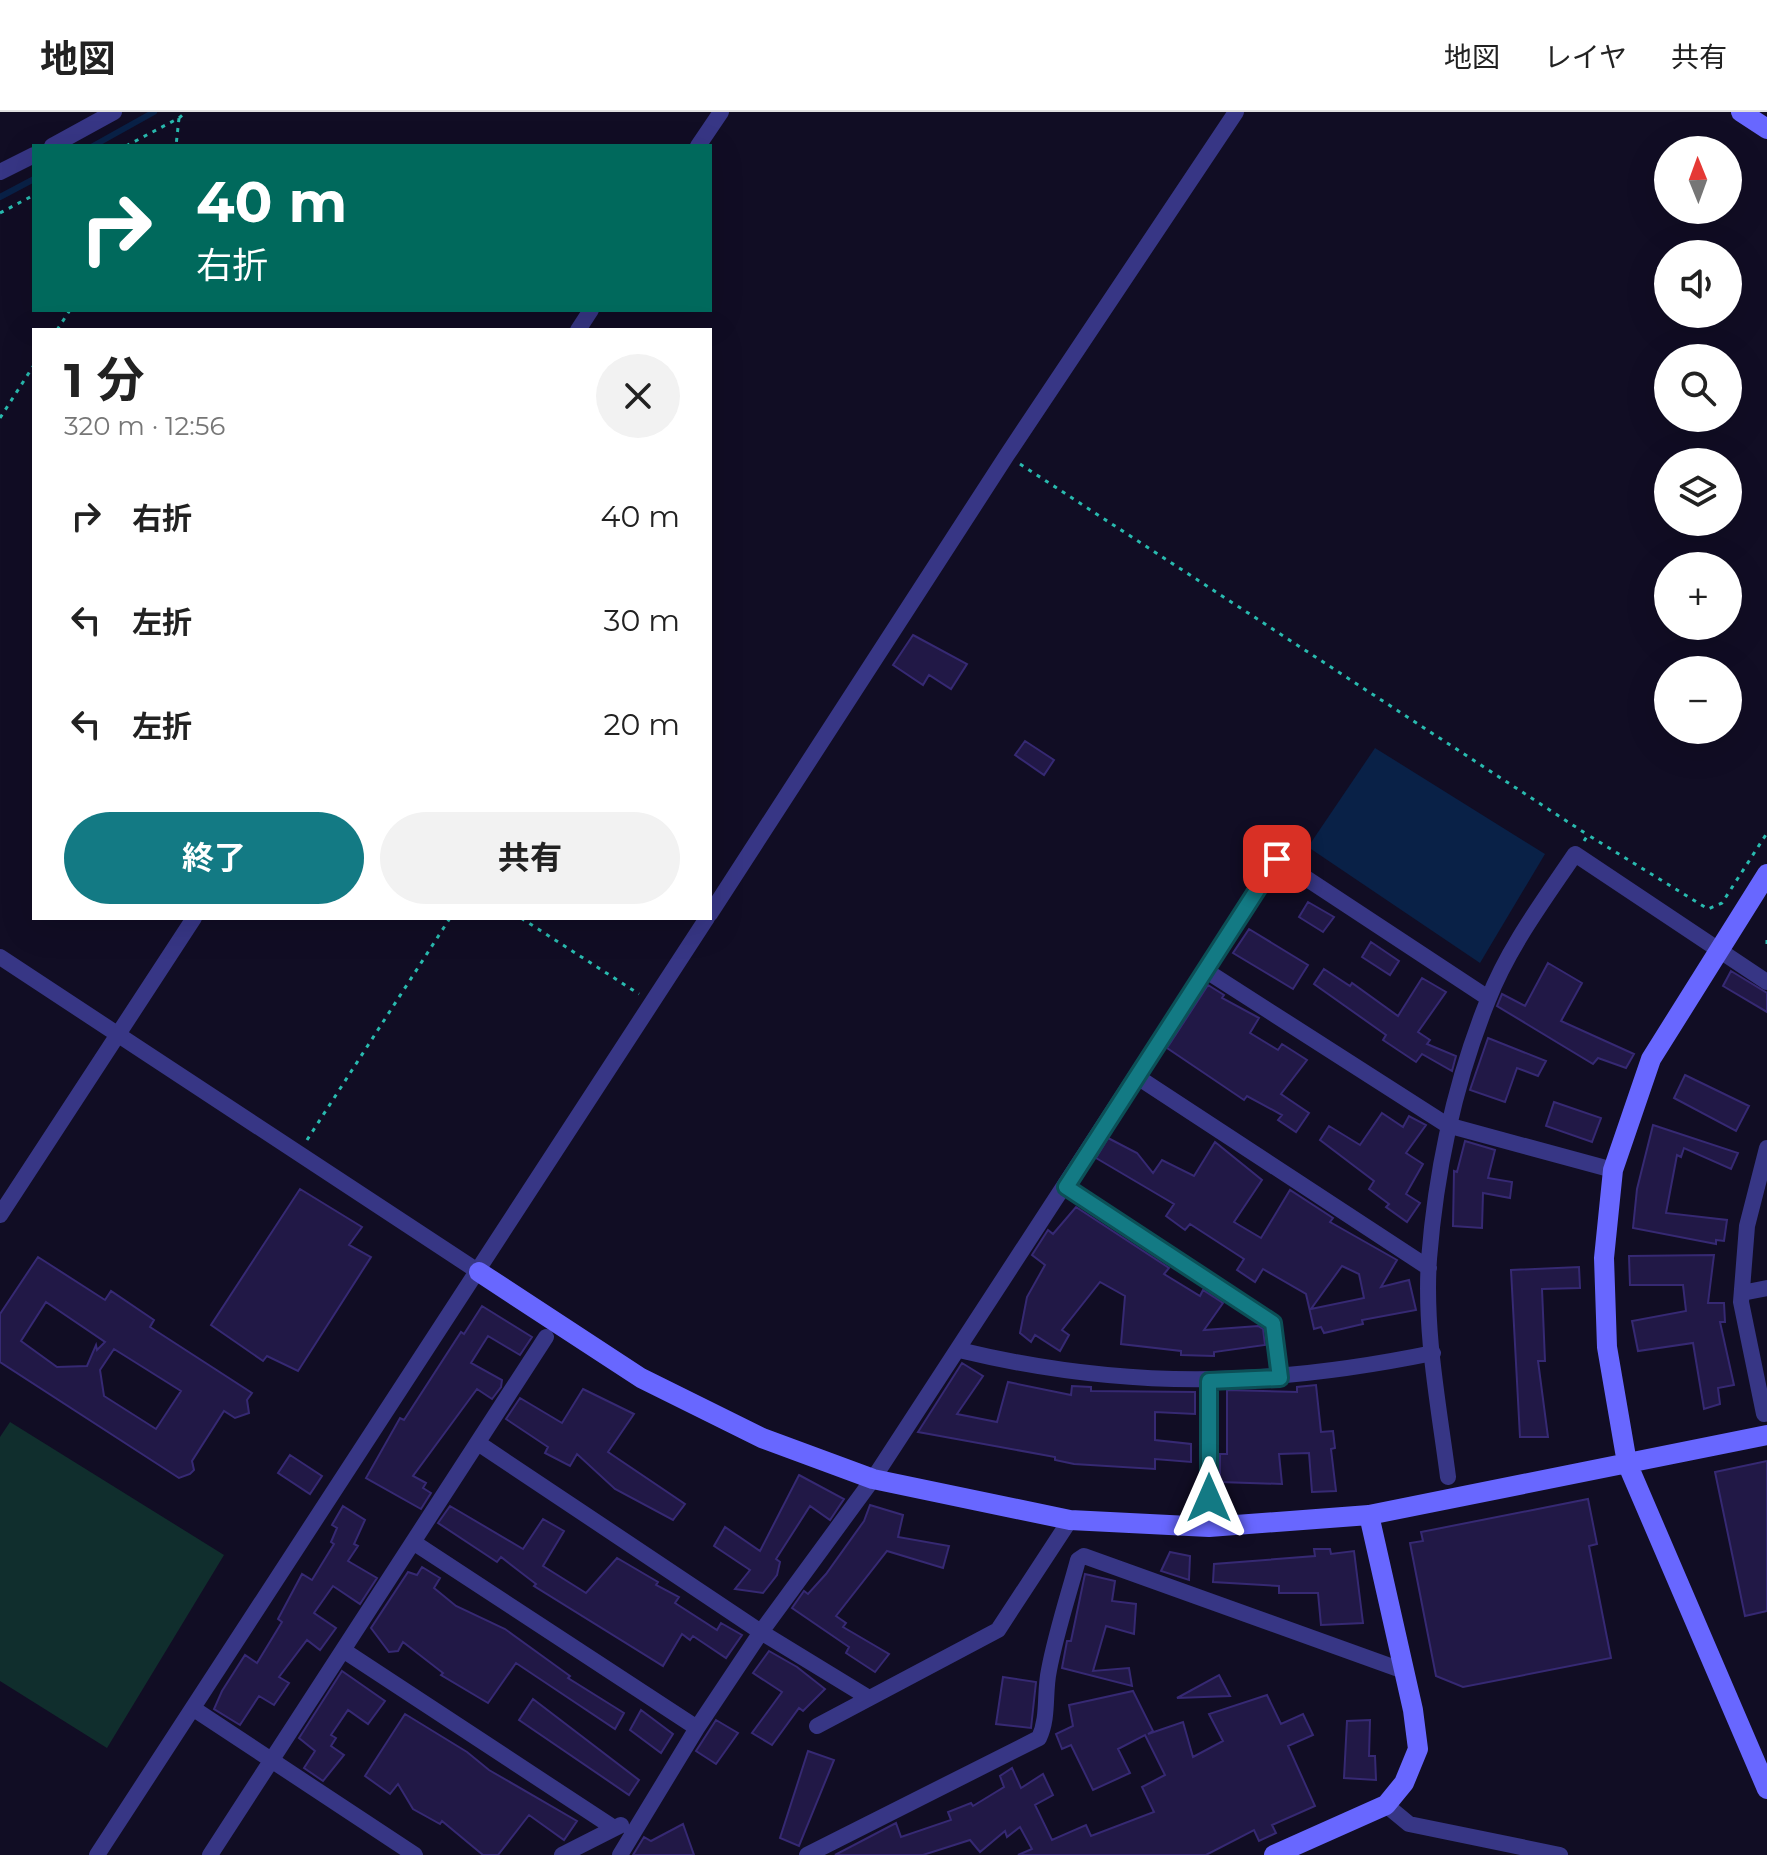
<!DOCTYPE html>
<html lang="ja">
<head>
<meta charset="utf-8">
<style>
	:root { --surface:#fff; --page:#f2f2f2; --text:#222; --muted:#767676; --line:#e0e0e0; --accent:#137a84 }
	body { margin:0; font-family:Montserrat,"Noto Sans JP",sans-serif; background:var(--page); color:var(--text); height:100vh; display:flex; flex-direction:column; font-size:30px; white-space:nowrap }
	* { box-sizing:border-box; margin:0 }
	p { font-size:26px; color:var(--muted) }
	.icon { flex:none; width:44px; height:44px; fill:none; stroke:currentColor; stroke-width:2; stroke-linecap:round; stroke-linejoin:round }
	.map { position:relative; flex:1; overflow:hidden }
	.sheet { position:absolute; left:32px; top:216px; width:680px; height:592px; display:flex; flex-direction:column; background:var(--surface); border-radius:0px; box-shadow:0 8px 32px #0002 }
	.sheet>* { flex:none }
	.top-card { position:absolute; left:32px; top:32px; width:680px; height:168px; border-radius:0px; box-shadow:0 8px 32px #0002; background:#00695c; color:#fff; overflow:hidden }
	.needle { width:52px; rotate:359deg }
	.controls { position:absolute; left:1654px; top:24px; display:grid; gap:16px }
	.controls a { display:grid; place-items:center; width:88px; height:88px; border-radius:50%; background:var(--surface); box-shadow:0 8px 32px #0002; font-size:40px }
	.pin { position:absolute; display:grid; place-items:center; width:68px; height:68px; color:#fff; margin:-34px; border-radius:16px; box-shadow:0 4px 12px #0006 }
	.me { position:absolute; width:88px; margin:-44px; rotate:0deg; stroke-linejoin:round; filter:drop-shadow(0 0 6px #0008) }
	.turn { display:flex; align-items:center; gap:28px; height:168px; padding:0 32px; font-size:36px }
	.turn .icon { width:104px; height:104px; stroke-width:2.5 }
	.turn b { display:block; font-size:56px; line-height:68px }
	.round { display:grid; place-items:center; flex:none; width:84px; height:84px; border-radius:42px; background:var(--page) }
	.overview { display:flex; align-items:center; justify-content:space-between; height:136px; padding:0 32px }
	h1 { font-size:48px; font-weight:700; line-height:60px }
	.button { display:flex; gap:16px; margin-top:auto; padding:16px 32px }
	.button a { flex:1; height:92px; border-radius:48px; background:var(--accent); color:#fff; font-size:32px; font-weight:700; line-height:92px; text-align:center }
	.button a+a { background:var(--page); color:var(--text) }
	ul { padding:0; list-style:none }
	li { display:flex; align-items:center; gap:24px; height:104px; padding:0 32px }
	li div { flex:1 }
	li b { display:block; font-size:30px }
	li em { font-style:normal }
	header { display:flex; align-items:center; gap:48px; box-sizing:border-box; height:112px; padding:0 40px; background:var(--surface); border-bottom:2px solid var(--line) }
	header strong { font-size:38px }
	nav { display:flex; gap:44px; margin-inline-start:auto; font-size:28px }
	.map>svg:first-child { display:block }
	.green { fill:#102e2d }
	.water { fill:#092147 }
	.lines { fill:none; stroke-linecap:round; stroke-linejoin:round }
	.stream { stroke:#092147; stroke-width:6 }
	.building { fill:#211846; stroke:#362973; stroke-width:2; fill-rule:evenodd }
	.path { stroke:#29baaf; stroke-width:3; stroke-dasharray:4 6; stroke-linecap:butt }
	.street { stroke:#373685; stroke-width:16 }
	.secondary { stroke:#6867ff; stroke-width:20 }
	.route-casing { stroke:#0c4f56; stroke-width:20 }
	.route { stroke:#137a84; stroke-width:14 }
</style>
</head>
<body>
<header>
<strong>地図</strong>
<nav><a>地図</a><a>レイヤ</a><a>共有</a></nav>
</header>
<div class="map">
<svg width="1767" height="1743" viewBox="0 0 1767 1743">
	<rect width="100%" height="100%" fill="#110d24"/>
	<path class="green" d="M10,1310L224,1443L107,1636L0,1569V1325Z"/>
	<path class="water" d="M1375,636L1545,742L1480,851L1308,735Z"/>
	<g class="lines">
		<path class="stream" d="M93,34L154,0
			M0,85L34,67"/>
	</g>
	<path class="building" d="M913,523L967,552L951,577L929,563L923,573L893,553Z
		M1025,629L1054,648L1044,663L1015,643Z
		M1308,790L1334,805L1323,820L1299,805Z
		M1249,817L1308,853L1293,877L1233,841Z
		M1371,830L1399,849L1390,863L1362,845Z
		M1548,851L1582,871L1561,909L1634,942L1626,956L1598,946L1593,952L1497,894L1502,882L1525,894Z
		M1324,857L1350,874L1352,871L1398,904L1422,866L1446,880L1418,920L1430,928L1427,932L1456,944L1452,959L1422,942L1416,950L1383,928L1386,923L1314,872Z
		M1731,859L1767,881V900L1723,874Z
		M1208,873L1224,883L1222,886L1259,906L1250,921L1278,938L1282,932L1307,948L1281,982L1309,1001L1296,1020L1278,1008L1282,1003L1247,984L1244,988L1167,936Z
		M1488,926L1546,949L1538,964L1517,956L1505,990L1470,978Z
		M1685,963L1749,994L1736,1019L1674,986Z
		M1554,990L1601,1006L1592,1030L1546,1014Z
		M1382,1001L1403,1015L1409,1004L1426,1013L1406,1041L1423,1052L1406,1082L1420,1091L1407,1110L1386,1095L1389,1092L1369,1077L1374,1069L1320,1028L1329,1014L1360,1033Z
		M1653,1013L1738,1041L1731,1057L1684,1036L1681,1045L1677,1043L1666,1101L1727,1108L1724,1129L1716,1128V1132L1633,1116L1637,1077Z
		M1108,1026L1137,1041L1153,1061L1162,1048L1194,1064L1215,1030L1262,1068L1234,1110L1261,1126L1290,1078L1333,1106L1330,1110L1397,1148L1381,1175L1409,1168L1416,1198L1362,1208L1363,1212L1324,1221L1321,1215L1314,1217L1306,1182L1263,1157L1255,1170L1237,1158L1244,1147L1190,1112L1185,1118L1166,1104L1174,1092L1096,1046ZM1342,1154L1359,1162L1364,1186L1311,1197Z
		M1465,1029L1495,1038L1488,1066L1512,1070L1510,1086L1483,1081L1482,1116L1453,1114L1454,1059L1457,1060Z
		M300,1077L362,1115L349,1133L371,1145L298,1259L267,1244L263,1249L211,1213Z
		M1076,1095L1169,1156L1164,1162L1200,1184L1203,1178L1223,1191L1204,1218L1258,1214L1263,1217L1265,1233L1214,1240V1244L1181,1243V1239L1121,1232L1125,1184L1100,1170L1062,1218L1069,1223L1060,1239L1035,1223L1031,1230L1020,1221L1027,1185L1045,1153L1032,1143L1048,1118L1053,1122Z
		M1714,1143L1708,1191H1724L1725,1210H1720L1734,1273L1718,1276L1720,1292L1704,1297L1693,1231L1638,1239L1632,1209L1686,1199L1683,1173H1630L1629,1144Z
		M38,1145L105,1188L111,1179L154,1208L150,1215L252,1281L247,1288L249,1301L235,1306L224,1299L192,1349L194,1358L190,1362L179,1366L0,1250V1202ZM46,1190L105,1230L97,1238L96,1233L87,1254L57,1255L21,1229ZM114,1237L181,1279L156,1317L104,1284L100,1258Z
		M1579,1155L1580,1176L1542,1177L1545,1249H1538L1548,1325H1520L1511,1158Z
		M482,1194L532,1225L520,1243L488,1224L471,1251L502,1268L501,1275L492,1287L477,1277L413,1364L426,1371L423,1376L431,1381L421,1397L366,1366L400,1306L404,1308L461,1220L464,1222Z
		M962,1251L983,1264L957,1302L997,1310L1008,1270L1071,1283L1072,1274L1091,1275V1279L1195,1280V1302L1155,1300V1328L1191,1332V1350L1155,1347V1357L1074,1352L1055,1348V1345L918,1320Z
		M1316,1273L1321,1320L1333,1319L1335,1336L1331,1337L1336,1379L1312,1380L1309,1341L1279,1342L1282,1372L1220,1370V1342H1227V1278L1297,1280V1275Z
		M583,1277L634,1302L608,1340L685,1392L673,1408L615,1377L577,1342L570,1354L545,1341L548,1335L506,1307L520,1286L562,1311Z
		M290,1343L322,1364L310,1382L278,1361Z
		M1767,1349V1499L1745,1504L1715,1360Z
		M799,1363L844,1387L830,1408L810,1394L776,1447L780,1450L777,1463L763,1481L735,1477L750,1458L714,1434L725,1415L760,1439Z
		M1588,1387L1597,1432L1589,1434L1611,1546L1463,1575L1436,1564L1410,1431L1423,1429L1421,1420Z
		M870,1393L903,1403L898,1425L949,1434L943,1456L887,1439L836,1504L846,1511L843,1515L889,1542L875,1560L846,1541L849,1535L792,1496L804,1479L808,1482L826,1462L864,1409Z
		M343,1394L365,1408L354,1432L358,1434L348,1449L377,1466L360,1492L333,1474L314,1501L336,1516L320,1538L307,1528L279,1565L289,1571L274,1593L259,1584L240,1613L214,1597L222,1579L245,1543L257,1551L282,1510L278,1507L302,1462L312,1468L334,1432L331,1430L337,1416L332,1413Z
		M450,1394L523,1437L543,1407L564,1419L543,1454L586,1481L617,1446L658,1470L656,1473L679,1485L675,1491L717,1518L721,1511L742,1523L726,1546L693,1524L690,1528L682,1522L663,1554L534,1474L536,1472L501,1445L497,1450L438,1411Z
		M1314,1437H1330L1331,1442L1354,1439L1363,1511L1321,1513L1318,1481H1279V1474L1213,1470L1214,1452L1315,1444Z
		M1170,1440L1190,1444L1189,1468L1161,1459Z
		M422,1455L440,1466L434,1476L456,1494L505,1517L570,1564L568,1566L624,1601L615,1617L516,1551L488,1591L441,1563L443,1561L403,1530L398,1539L389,1540L371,1516L408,1460L417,1463Z
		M1085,1462L1115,1469L1112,1489L1136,1492L1134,1522L1106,1514L1093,1559L1129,1556L1132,1574L1062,1556L1067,1529H1071Z
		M769,1539L797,1555L825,1577L803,1599L799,1596L772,1633L752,1621L782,1580L753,1561Z
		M342,1559L385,1589L368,1612L348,1598L331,1623L336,1626L331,1634L344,1643L323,1669L304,1656L315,1639L299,1626Z
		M1219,1563L1230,1584L1177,1586Z
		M1003,1565L1036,1570L1031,1616L996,1612Z
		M1133,1579L1153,1619L1148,1622L1183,1610L1193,1645L1223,1629L1209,1602L1267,1583L1281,1612L1303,1602L1313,1623L1288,1634L1315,1694L1272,1713L1276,1721L1259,1729L1254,1718L1206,1743H1018L1032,1737L1020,1715L1007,1725L1005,1719L980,1740L970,1728L923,1743H835L896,1711L901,1725L951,1708L948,1700L971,1691L973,1694L1004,1675L1000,1664L1012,1656L1021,1676L1043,1662L1053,1683L1035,1693L1052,1728L1086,1713L1091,1724L1154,1700L1142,1675L1165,1663L1145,1623L1118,1637L1130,1661L1093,1678L1071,1633L1062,1637L1056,1622L1073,1614L1069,1593Z
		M533,1587L639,1668L629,1683L519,1608Z
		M641,1598L673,1622L661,1641L630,1618Z
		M405,1602L467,1640L489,1658L577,1709L564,1728L529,1703L498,1743H483L442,1709L440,1712L413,1697L398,1672L390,1682L365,1664Z
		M716,1608L738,1621L716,1652L696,1639Z
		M1370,1608L1369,1644H1375L1376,1668L1344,1666L1347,1609Z
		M808,1639L834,1648L799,1734L780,1726Z
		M683,1712L694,1743H633L644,1725L651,1729Z"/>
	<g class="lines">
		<path class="path" d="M179,6L186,0
			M126,34L179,6L176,34
			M0,101L34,83
			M57,218L70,198
			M0,306L34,253
			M1020,352L1588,723
			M1584,729L1588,723L1708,797L1722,791L1767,721
			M521,806L639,882
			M1767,828V834
			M307,1028L450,806"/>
		<path class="street" d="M52,34L114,0
			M698,34L721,0
			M0,60L34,43
			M578,218L591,198
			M710,802L1007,343L1236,0
			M0,845L479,1160
			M1205,858L1447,1013L1613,1058
			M1136,964L1429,1156
			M1066,1075L1273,1211L1280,1266
			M0,1103L194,806
			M1742,1181L1767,1176
			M959,1238C1125,1278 1267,1275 1433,1241
			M1209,1269V1415
			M1764,1302L1741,1190L1747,1114L1767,1036
			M478,1331L761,1520L869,1586
			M1448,1365C1439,1295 1424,1219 1429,1147C1436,1059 1455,970 1488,888C1508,836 1544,788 1575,742L1767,870
			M413,1430L697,1616
			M343,1538L614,1716
			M194,1597L415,1743
			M817,1614L998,1518L1070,1408
			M1386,1693L1409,1712L1560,1743
			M97,1743L707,806
			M210,1743L546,1225
			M562,1743L621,1713
			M620,1743L697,1616L761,1520L873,1367L1277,747L1488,886
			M807,1743L1039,1626C1049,1605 1044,1581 1049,1558C1056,1521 1068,1485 1078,1448L1084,1444L1404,1559"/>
		<path class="secondary" d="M1741,0L1767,17
			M1767,762L1651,947L1613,1058L1604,1146L1607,1235L1627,1351L1767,1677
			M479,1160L641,1266L762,1326L873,1367L1070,1408L1209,1415L1369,1403L1767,1323
			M1274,1743L1386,1693L1404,1671L1418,1637L1413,1598L1369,1403"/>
	</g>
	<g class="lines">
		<g class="route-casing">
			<path id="route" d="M1209,1386V1269L1280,1266L1273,1211L1066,1075L1277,747"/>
		</g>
		<use href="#route" class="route"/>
	</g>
</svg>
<div class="controls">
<a><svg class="needle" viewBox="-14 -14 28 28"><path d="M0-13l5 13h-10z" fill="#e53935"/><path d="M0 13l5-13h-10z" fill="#767676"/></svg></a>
<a><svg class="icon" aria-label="sound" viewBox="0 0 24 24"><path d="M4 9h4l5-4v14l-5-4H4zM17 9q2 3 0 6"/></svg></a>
<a><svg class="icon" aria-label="search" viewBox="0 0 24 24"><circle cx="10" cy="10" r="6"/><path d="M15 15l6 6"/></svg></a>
<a><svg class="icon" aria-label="layers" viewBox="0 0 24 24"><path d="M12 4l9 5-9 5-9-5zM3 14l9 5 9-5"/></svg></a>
<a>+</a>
<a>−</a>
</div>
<div class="pin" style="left:1277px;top:747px;background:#d93025"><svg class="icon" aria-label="arrive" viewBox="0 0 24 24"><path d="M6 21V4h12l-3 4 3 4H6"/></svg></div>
<svg class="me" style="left:1209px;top:1386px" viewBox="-20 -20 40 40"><path d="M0-17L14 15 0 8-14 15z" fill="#137a84" stroke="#fff" stroke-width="4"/></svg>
<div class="top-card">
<div class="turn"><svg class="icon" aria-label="right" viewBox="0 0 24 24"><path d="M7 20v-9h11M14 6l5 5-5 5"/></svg><div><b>40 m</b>右折</div></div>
</div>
<section class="sheet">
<div class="overview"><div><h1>1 分</h1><p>320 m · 12:56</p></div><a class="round"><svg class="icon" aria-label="close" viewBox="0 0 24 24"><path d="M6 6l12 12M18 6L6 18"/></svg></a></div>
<ul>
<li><svg class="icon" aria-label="right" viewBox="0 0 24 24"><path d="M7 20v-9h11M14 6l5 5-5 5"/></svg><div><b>右折</b></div><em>40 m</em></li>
<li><svg class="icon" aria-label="left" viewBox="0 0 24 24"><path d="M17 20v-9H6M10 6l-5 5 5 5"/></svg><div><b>左折</b></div><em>30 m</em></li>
<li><svg class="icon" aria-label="left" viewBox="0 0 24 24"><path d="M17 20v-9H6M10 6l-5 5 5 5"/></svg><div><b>左折</b></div><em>20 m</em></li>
</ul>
<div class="button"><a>終了</a><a>共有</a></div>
</section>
</div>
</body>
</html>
